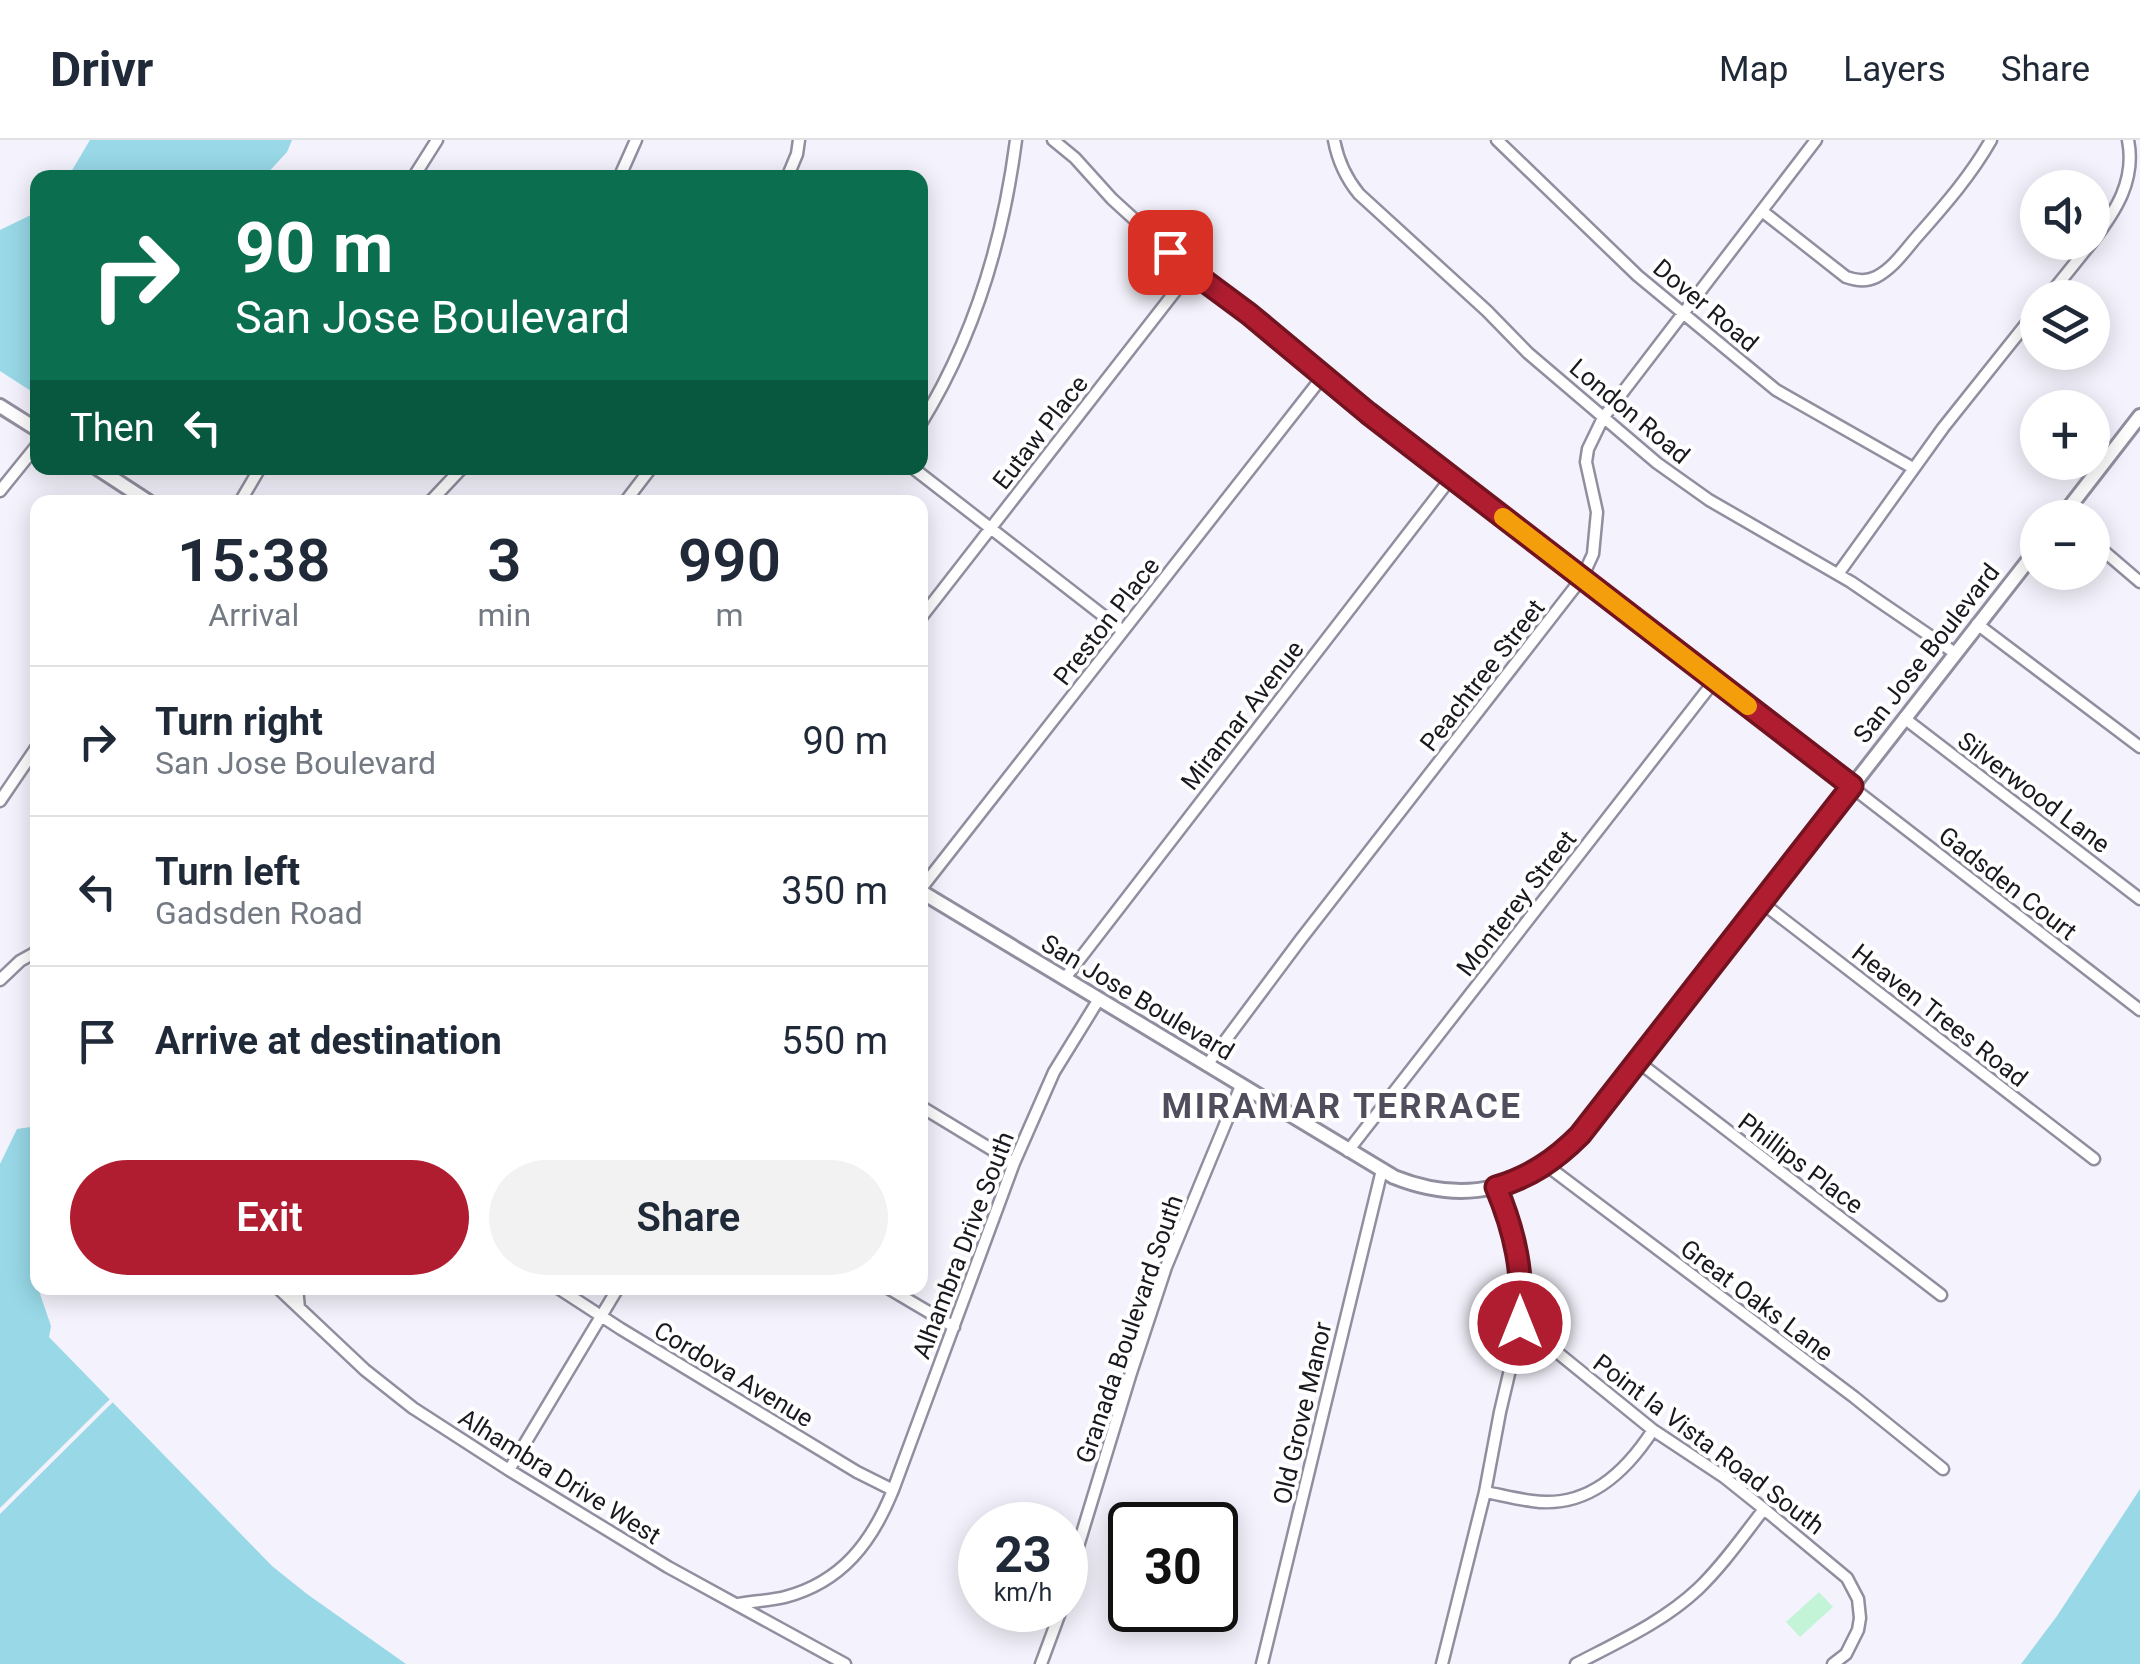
<!DOCTYPE html>
<html lang="en">
<head>
<meta charset="utf-8">
<style>
	:root { --surface:#fff; --page:#f2f2f3; --text:#1f2937; --muted:#747a83; --line:#e0e1e3; --accent:#b01d31 }
	body { margin:0; font-family:Roboto,sans-serif; background:var(--page); color:var(--text); height:100vh; display:flex; flex-direction:column; font-size:38px; white-space:nowrap }
	* { box-sizing:border-box; margin:0 }
	p { font-size:32px; color:var(--muted) }
	.icon { flex:none; width:55px; height:55px; fill:none; stroke:currentColor; stroke-width:2; stroke-linecap:round; stroke-linejoin:round }
	.map { position:relative; flex:1; overflow:hidden }
	.panel { position:absolute; left:30px; top:355px; width:898px; height:800px; display:flex; flex-direction:column; background:var(--surface); border-radius:20px; box-shadow:0 5px 25px #0003 }
	.panel>* { flex:none }
	.top-card { position:absolute; left:30px; top:30px; width:898px; height:305px; border-radius:20px; box-shadow:0 5px 25px #0003; background:#0b6e4f; color:#fff; overflow:hidden }
	.tools { position:absolute; left:2020px; top:30px; display:grid; gap:20px }
	.tools a { display:grid; place-items:center; width:90px; height:90px; border-radius:50%; background:var(--surface); box-shadow:0 5px 25px #0003; font-size:50px }
	.speed { position:absolute; left:958px; top:1362px; display:flex; gap:20px; font-size:50px; font-weight:700; text-align:center }
	.speed>* { display:grid; place-content:center; width:130px; height:130px; border-radius:50%; background:var(--surface); box-shadow:0 5px 25px #0003; line-height:1 }
	.speed small { font-size:25px; font-weight:400 }
	.speed .limit { border:5px solid #111; border-radius:15px; background:#fff; color:#111 }
	.pin { position:absolute; display:grid; place-items:center; width:85px; height:85px; color:#fff; margin:-42px; border-radius:20px; box-shadow:0 5px 15px #0006 }
	.me { position:absolute; width:110px; margin:-55px; rotate:0deg; stroke-linejoin:round; filter:drop-shadow(0 0 8px #0008) }
	.turn { display:flex; align-items:center; gap:35px; height:210px; padding:0 40px; font-size:45px }
	.turn .icon { width:130px; height:130px; stroke-width:2.5 }
	.turn b { display:block; font-size:70px; line-height:85px }
	.then { display:flex; align-items:center; height:95px; padding:0 40px; background:#0003; gap:20px; font-size:38px }
	.eta { display:flex; justify-content:space-evenly; align-items:center; height:170px; text-align:center }
	.eta b { font-size:60px; font-weight:600; line-height:70px }
	.cta { display:flex; gap:20px; margin-top:auto; padding:20px 40px }
	.cta a { flex:1; height:115px; border-radius:60px; background:var(--accent); color:#fff; font-size:40px; font-weight:600; line-height:115px; text-align:center }
	.cta a+a { background:var(--page); color:var(--text) }
	ul { padding:0; list-style:none }
	li { display:flex; align-items:center; gap:30px; height:150px; padding:0 40px; border-top:2px solid var(--line) }
	li div { flex:1 }
	li b { display:block; font-size:38px }
	li em { font-style:normal }
	header { display:flex; align-items:center; gap:60px; box-sizing:border-box; height:140px; padding:0 50px; background:var(--surface); border-bottom:2px solid var(--line) }
	header strong { font-size:48px }
	nav { display:flex; gap:55px; margin-inline-start:auto; font-size:35px }
	.map>svg:first-child { display:block }
	.green { fill:#c4f4d7 }
	.water { fill:#98d8e7 }
	.pier { fill:#f4f3fd }
	.lines { fill:none; stroke-linecap:round; stroke-linejoin:round }
	.minor-casing { stroke:#918e9f; stroke-width:15 }
	.tertiary-casing { stroke:#918e9f; stroke-width:18 }
	.minor { stroke:#fff; stroke-width:10 }
	.tertiary { stroke:#fff; stroke-width:12 }
	.route-casing { stroke:#721320; stroke-width:25 }
	.route { stroke:#b01d31; stroke-width:18 }
	.slow { stroke:#f59e0b; stroke-width:18 }
	.labels { text-anchor:middle; stroke-width:8; stroke-linejoin:round; paint-order:stroke }
	.street-label { font-size:25px; fill:#1a181f; stroke:#fff }
	.district-label { font-size:35px; font-weight:bold; letter-spacing:2.5px; fill:#504d5c; stroke:#fff }
</style>
</head>
<body>
<header>
<strong>Drivr</strong>
<nav><a>Map</a><a>Layers</a><a>Share</a></nav>
</header>
<div class="map">
<svg width="2140" height="1524" viewBox="0 0 2140 1524">
	<rect width="100%" height="100%" fill="#f4f3fd"/>
	<path class="green" d="M1819,1452L1833,1467L1800,1497L1786,1482Z"/>
	<path class="water" d="M90,0H292L287,12L264,37H68Z
		M37,72V255L0,231V90Z
		M37,986L38,1080L31,1118L38,1148L51,1186L49,1197L272,1426L307,1454L406,1524H0V1024L17,989Z
		M2140,1349V1524H2021L2057,1476Z"/>
	<path class="pier" d="M110,1259L113,1262L0,1374V1368Z"/>
	<g class="lines">
		<g class="minor-casing">
			<path id="minor" d="M1053,0L1075,18L1112,59L1191,131L1249,174L1368,273L2140,870
				M1334,0C1338,21 1345,37 1359,54L1487,171L1528,213L1657,323L1709,360L1851,442L1955,513
				M1497,0L1638,136L1776,250L1913,328
				M413,38L437,0
				M619,38L636,0
				M787,38L797,14L799,0
				M1762,71L1846,137C1857,141 1866,142 1876,137C1892,129 1904,112 1915,99C1943,67 1970,37 1991,0
				M2092,102C2116,71 2136,40 2128,0
				M2047,158L2092,102
				M920,285C974,198 1003,101 1016,0
				M913,328L1123,491
				M0,351L38,304
				M240,362L260,328
				M430,362L462,328
				M625,362L651,328
				M2092,401L2140,442
				M1838,434L1943,288L2038,169
				M920,479L1191,131
				M1977,484L2140,607
				M1904,578L2140,759
				M0,661L38,605
				M920,750L1323,236
				M1761,762L2094,1019
				M1065,838L1451,338
				M0,840L20,821L38,811
				M1637,921L1941,1155
				M1207,925L1301,799L1582,438L1593,414L1597,372L1586,322L1588,309L1603,278L1816,0
				M920,966L1014,1023
				M1348,1011L1715,540
				M1546,1025L1854,1257L1943,1329
				M278,1148L365,1230L413,1268L509,1330L668,1427L845,1524
				M297,1148L299,1168
				M558,1148L621,1189L857,1332L893,1350
				M888,1148L954,1187
				M1521,1183L1653,1290L1724,1337L1764,1369L1847,1438L1858,1459L1860,1478L1858,1490L1846,1514L1833,1524
				M509,1330L618,1148
				M1485,1352C1501,1355 1516,1359 1532,1361C1587,1369 1625,1333 1653,1290
				M1065,1449L1130,1236L1166,1127L1241,946
				M738,1464C754,1461 769,1461 785,1457C842,1442 872,1402 893,1350L1014,1023L1054,932L1099,859
				M1041,1524L1061,1470
				M1262,1524L1382,1030
				M1442,1524L1485,1352L1500,1272L1521,1183L1522,1145L1520,1122L1511,1084L1497,1047
				M1576,1524C1618,1502 1663,1482 1698,1449C1723,1425 1743,1396 1764,1369"/>
		</g>
		<g class="tertiary-casing">
			<path id="tertiary" d="M0,266L38,290
				M97,328L149,362
				M2061,378L2140,276
				M920,751L1394,1037C1467,1066 1525,1049 1580,995L2038,408"/>
		</g>
		<use href="#minor" class="minor"/>
		<use href="#tertiary" class="tertiary"/>
	</g>
	<g class="lines">
		<g class="route-casing">
			<path id="route" d="M1170,112L1191,131L1249,174L1368,273L1852,646L1580,995C1555,1020 1530,1037 1496,1047C1515,1092 1524,1134 1520,1183"/>
		</g>
		<use href="#route" class="route"/>
		<path class="slow" d="M1503,377L1748,566"/>
	</g>
	<g class="labels">
		<g class="street-label">
			<text transform="translate(1706 165) rotate(40)" y="9">Dover Road</text>
			<text transform="translate(1630 271) rotate(40)" y="9">London Road</text>
			<text transform="translate(1040 292) rotate(-52)" y="9">Eutaw Place</text>
			<text transform="translate(1106 481) rotate(-52)" y="9">Preston Place</text>
			<text transform="translate(1926 513) rotate(-52)" y="9">San Jose Boulevard</text>
			<text transform="translate(1482 535) rotate(-52)" y="9">Peachtree Street</text>
			<text transform="translate(1242 575) rotate(-52)" y="9">Miramar Avenue</text>
			<text transform="translate(2034 652) rotate(37)" y="9">Silverwood Lane</text>
			<text transform="translate(2008 743) rotate(38)" y="9">Gadsden Court</text>
			<text transform="translate(1516 763) rotate(-52)" y="9">Monterey Street</text>
			<text transform="translate(1138 857) rotate(31)" y="9">San Jose Boulevard</text>
			<text transform="translate(1940 875) rotate(38)" y="9">Heaven Trees Road</text>
			<text transform="translate(1801 1023) rotate(37)" y="9">Phillips Place</text>
			<text transform="translate(963 1105) rotate(-69)" y="9">Alhambra Drive South</text>
			<text transform="translate(1757 1160) rotate(37)" y="9">Great Oaks Lane</text>
			<text transform="translate(1129 1189) rotate(-71)" y="9">Granada Boulevard South</text>
			<text transform="translate(734 1234) rotate(31)" y="9">Cordova Avenue</text>
			<text transform="translate(1302 1273) rotate(-77)" y="9">Old Grove Manor</text>
			<text transform="translate(1709 1304) rotate(37)" y="9">Point la Vista Road South</text>
			<text transform="translate(560 1336) rotate(32)" y="9">Alhambra Drive West</text>
		</g>
		<g class="district-label">
			<text x="1342" y="978">MIRAMAR TERRACE</text>
		</g>
	</g>
</svg>
<div class="tools">
<a><svg class="icon" aria-label="sound" viewBox="0 0 24 24"><path d="M4 9h4l5-4v14l-5-4H4zM17 9q2 3 0 6"/></svg></a>
<a><svg class="icon" aria-label="layers" viewBox="0 0 24 24"><path d="M12 4l9 5-9 5-9-5zM3 14l9 5 9-5"/></svg></a>
<a>+</a>
<a>−</a>
</div>
<div class="speed"><div>23<small>km/h</small></div><div class="limit">30</div></div>
<div class="pin" style="left:1170px;top:112px;background:#d93025"><svg class="icon" aria-label="arrive" viewBox="0 0 24 24"><path d="M6 21V4h12l-3 4 3 4H6"/></svg></div>
<svg class="me" style="left:1520px;top:1183px" viewBox="-20 -20 40 40"><circle r="17" fill="#b01d31" stroke="#fff" stroke-width="3"/><path d="M0-11L8 9 0 5-8 9z" fill="#fff"/></svg>
<div class="top-card">
<div class="turn"><svg class="icon" aria-label="right" viewBox="0 0 24 24"><path d="M7 20v-9h11M14 6l5 5-5 5"/></svg><div><b>90 m</b>San Jose Boulevard</div></div>
<div class="then">Then<svg class="icon" aria-label="left" viewBox="0 0 24 24"><path d="M17 20v-9H6M10 6l-5 5 5 5"/></svg></div>
</div>
<section class="panel">
<div class="eta">
<div><b>15:38</b><p>Arrival</p></div>
<div><b>3</b><p>min</p></div>
<div><b>990</b><p>m</p></div>
</div>
<ul>
<li><svg class="icon" aria-label="right" viewBox="0 0 24 24"><path d="M7 20v-9h11M14 6l5 5-5 5"/></svg><div><b>Turn right</b><p>San Jose Boulevard</p></div><em>90 m</em></li>
<li><svg class="icon" aria-label="left" viewBox="0 0 24 24"><path d="M17 20v-9H6M10 6l-5 5 5 5"/></svg><div><b>Turn left</b><p>Gadsden Road</p></div><em>350 m</em></li>
<li><svg class="icon" aria-label="arrive" viewBox="0 0 24 24"><path d="M6 21V4h12l-3 4 3 4H6"/></svg><div><b>Arrive at destination</b></div><em>550 m</em></li>
</ul>
<div class="cta"><a>Exit</a><a>Share</a></div>
</section>
</div>
</body>
</html>
